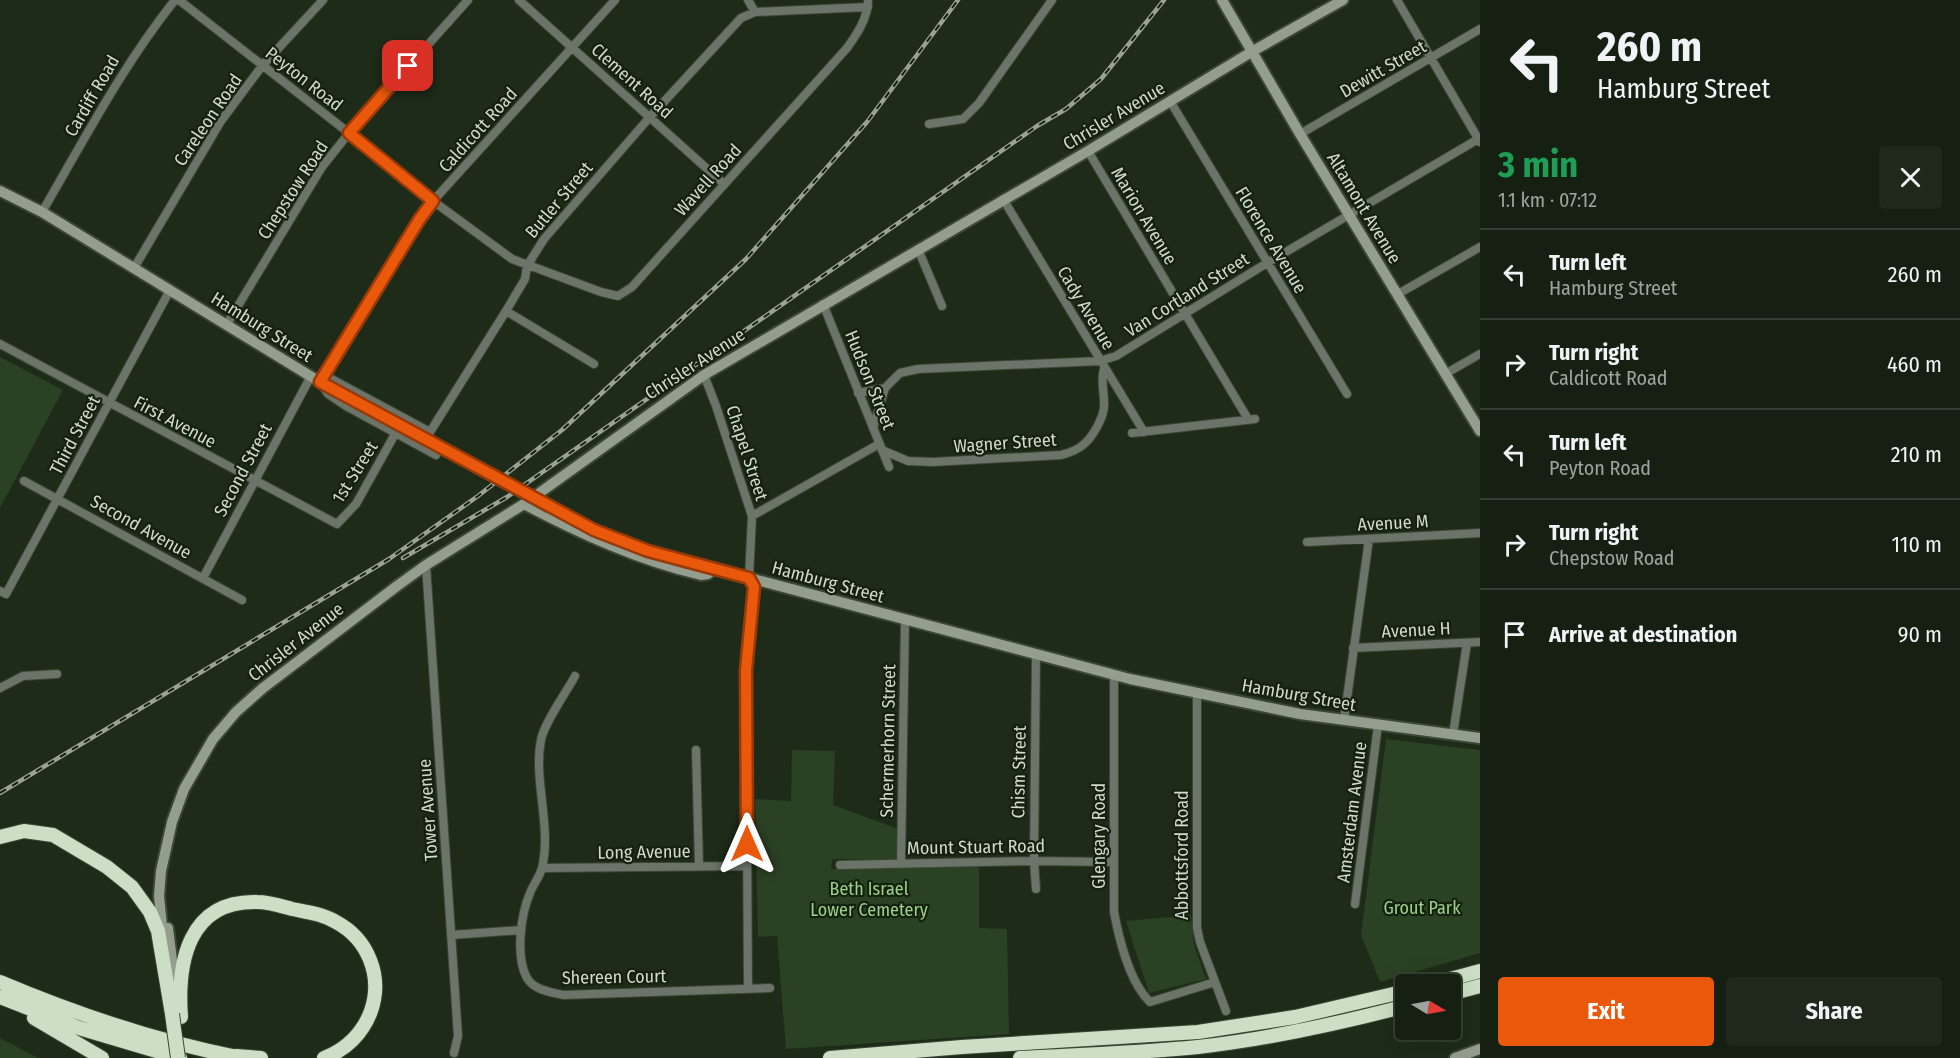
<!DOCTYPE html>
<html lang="en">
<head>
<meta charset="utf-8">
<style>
	:root { --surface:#162012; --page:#1f281b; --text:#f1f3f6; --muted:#9ea39f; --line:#353e32; --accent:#ea580c }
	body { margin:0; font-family:"Fira Sans Condensed",sans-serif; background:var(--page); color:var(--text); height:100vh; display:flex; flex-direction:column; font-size:22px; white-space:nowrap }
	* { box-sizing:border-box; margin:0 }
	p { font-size:20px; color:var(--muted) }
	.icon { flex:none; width:33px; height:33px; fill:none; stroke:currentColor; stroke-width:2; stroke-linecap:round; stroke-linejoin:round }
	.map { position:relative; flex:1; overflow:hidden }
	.sheet { display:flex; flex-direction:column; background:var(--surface); width:480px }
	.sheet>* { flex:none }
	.top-card { background:#162012; color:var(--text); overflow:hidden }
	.needle { width:39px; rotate:100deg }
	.buttons { position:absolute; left:1395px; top:974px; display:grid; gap:12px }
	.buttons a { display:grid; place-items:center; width:66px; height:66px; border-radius:6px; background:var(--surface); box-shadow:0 6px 24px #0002,0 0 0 2px var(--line); font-size:30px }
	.pin { position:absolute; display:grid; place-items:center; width:51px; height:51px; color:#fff; margin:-26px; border-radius:12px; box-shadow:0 3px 9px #0006 }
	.me { position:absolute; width:66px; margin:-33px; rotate:0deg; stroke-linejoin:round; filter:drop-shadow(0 0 4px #0008) }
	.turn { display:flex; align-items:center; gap:21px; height:126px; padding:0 18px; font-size:27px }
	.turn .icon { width:78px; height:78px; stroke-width:2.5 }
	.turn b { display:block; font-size:42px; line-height:51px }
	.round { display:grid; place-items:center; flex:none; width:63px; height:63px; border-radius:6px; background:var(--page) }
	.overview { display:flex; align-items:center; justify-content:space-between; height:102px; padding:0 18px }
	h1 { font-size:36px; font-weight:700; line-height:45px; color:#1e9e55 }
	.action { display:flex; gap:12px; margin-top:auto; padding:12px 18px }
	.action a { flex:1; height:69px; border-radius:6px; background:var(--accent); color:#fff; font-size:24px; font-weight:700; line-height:69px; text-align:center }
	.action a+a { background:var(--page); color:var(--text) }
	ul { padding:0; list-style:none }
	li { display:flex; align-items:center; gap:18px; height:90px; padding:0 18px; border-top:2px solid var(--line) }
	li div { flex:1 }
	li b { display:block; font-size:22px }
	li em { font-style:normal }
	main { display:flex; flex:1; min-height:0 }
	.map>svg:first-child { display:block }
	.green { fill:#2b4123 }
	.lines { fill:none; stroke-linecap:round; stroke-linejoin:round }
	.street-casing { stroke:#3a4735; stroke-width:10 }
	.secondary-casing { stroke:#3a4735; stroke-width:14 }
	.highway-casing { stroke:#3a4735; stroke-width:16 }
	.street { stroke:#6c7369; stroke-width:8 }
	.secondary { stroke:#939e8f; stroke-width:10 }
	.highway { stroke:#ccdfc6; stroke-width:14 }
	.rail-casing { stroke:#98a394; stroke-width:4.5 }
	.rail { stroke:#14210f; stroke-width:2; stroke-dasharray:7; stroke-linecap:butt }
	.secondary-bridge-casing { stroke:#3a4735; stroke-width:14; stroke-linecap:butt }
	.highway-bridge-casing { stroke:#3a4735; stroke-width:16; stroke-linecap:butt }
	.secondary-bridge { stroke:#939e8f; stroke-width:10 }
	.highway-bridge { stroke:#ccdfc6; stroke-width:14 }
	.route-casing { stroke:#983908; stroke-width:15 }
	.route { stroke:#ea580c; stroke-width:10 }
	.labels { text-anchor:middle; stroke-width:4.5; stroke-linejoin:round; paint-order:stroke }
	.street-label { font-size:18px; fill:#d0d9cd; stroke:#14210f }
	.park-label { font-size:18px; fill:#9dd08a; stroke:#14210f }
</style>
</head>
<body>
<main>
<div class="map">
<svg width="1480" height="1058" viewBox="0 0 1480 1058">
	<rect width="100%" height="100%" fill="#1d2b18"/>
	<path class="green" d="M0,357L63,390L0,508Z
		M1386,739L1480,750V953L1380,982L1361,935Z
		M792,750L835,751L833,805L898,829L897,860L832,859L831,869L979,866V928L1007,929L1009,1034L786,1049L777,936L758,937L755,799L791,801Z
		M1191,915L1194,945L1206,979L1149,993L1126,921Z
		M0,1038L38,1058H0Z"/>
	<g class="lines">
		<g class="street-casing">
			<path id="street" d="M179,0L349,133L433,201L512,259L601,292L618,296L632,287L847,48C857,34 868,18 868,0
				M519,0L724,184
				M748,0L755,12
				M1397,0L1480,142
				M1170,101L1347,394
				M929,124L963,119L979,103L1052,0
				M1300,134L1480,29
				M1088,151L1248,419
				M1003,199L1144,432
				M42,212C84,140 123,65 175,0
				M918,249L942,306
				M134,268L221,121L262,66L323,0
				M1398,294L1480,247
				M823,304L889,467
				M506,311L594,364
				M227,324L322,167L349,133L468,0
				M0,344L337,524L356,504L395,434
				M1445,374L1480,354
				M324,375L430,432L506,311L525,279L527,266L544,239L649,118L741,18L755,12L868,7
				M704,375L716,406L752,516L749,578L754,587L746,670L748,988
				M858,393L885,388
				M873,428L885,388L900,373L918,369L1100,361L1116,356L1267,263L1480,138
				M1132,433L1255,419
				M882,450L908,461L933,462L1061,455C1069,453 1077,450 1083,445C1092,438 1103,419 1104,407C1105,394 1100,381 1104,369
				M436,455L346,406L328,394L320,382L419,220L433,201L615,0
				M24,481L242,600
				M752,516L879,444
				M1307,542L1480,533
				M426,565L458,1036L454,1053
				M203,578L311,376
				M0,591L6,594L170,290
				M1353,648L1480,642
				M1036,655L1034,861L1036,889
				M575,676C566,693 544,723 541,740C533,779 552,827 542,868C540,876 533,885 530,893C521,914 515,956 527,978C534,990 550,992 563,995L770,988
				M1114,676V912C1119,939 1130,983 1150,1002L1215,982
				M0,688L23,676L57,674
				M1197,693V928L1200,942L1226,1011
				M1344,720L1369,539
				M1453,734L1467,643
				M696,750L699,866
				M901,863L905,620
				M840,865L1034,861L1113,862
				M542,868L747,866
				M1355,904L1378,725
				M451,935L521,930"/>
		</g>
		<g class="secondary-casing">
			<path id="secondary" d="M1222,0L1300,134L1480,431
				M0,191L42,212L320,382L483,470
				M524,504C581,534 638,560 701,575L708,574L713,569
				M550,507L594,530L648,551L1130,679L1300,714L1480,738
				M168,928L176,992
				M163,936L159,896L161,871L172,822L184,789L213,739L236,712L263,688L397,586L426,565L524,504L704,375L1088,151L1253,51L1343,0
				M1455,1058L1480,1049"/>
		</g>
		<g class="highway-casing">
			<path id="highway" d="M0,837L24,831L53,835L107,867L132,887L150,912L158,931L172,1014
				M0,982C78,1015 159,1042 242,1058
				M1432,984L1480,971
				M1450,994L1480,986
				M0,997L79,1028L180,1058
				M181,1017C177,963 188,900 257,902C269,902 281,906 292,909C307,912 323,914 336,922C368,939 383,976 371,1011C363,1033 346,1050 324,1058
				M34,1018L102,1058
				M236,1056L261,1058
				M830,1058L962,1047L1198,1032L1295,1017L1406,991
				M1020,1058C1079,1055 1139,1053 1198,1047C1269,1039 1337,1024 1406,1006"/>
		</g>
		<use href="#street" class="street"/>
		<use href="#secondary" class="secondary"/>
		<use href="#highway" class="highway"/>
		<g class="rail-casing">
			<path id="rail" d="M403,558L507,497L1037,126L1066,109L1101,79L1164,0
				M0,793L389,559L478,496L562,430L746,259L867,122L958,0"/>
		</g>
		<use href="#rail" class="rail"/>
		<g class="secondary-bridge-casing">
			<path id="secondary-bridge" d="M483,470L550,507"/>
		</g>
		<g class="highway-bridge-casing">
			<path id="highway-bridge" d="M172,1014L178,1058"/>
		</g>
		<use href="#secondary-bridge" class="secondary-bridge"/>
		<use href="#highway-bridge" class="highway-bridge"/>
	</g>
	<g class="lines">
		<g class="route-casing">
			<path id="route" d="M408,66L349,133L433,201L419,220L320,382L594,530L648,551L749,578L754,587L746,670L747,844"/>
		</g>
		<use href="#route" class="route"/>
	</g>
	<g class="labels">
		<g class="street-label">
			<text transform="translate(1383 69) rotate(-30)" y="6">Dewitt Street</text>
			<text transform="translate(304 79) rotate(38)" y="6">Peyton Road</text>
			<text transform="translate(632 81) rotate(42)" y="6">Clement Road</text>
			<text transform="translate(92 96) rotate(-60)" y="6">Cardiff Road</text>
			<text transform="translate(1114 116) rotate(-31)" y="6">Chrisler Avenue</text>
			<text transform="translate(208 120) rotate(-56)" y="6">Careleon Road</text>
			<text transform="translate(478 130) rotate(-48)" y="6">Caldicott Road</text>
			<text transform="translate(708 180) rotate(-48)" y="6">Wavell Road</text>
			<text transform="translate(293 190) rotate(-57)" y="6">Chepstow Road</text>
			<text transform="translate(559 200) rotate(-50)" y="6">Butler Street</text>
			<text transform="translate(1364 208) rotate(59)" y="6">Altamont Avenue</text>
			<text transform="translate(1144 216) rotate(59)" y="6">Marion Avenue</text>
			<text transform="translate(1271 240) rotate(59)" y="6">Florence Avenue</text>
			<text transform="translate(1187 295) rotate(-32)" y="6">Van Cortland Street</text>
			<text transform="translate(1086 308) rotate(59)" y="6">Cady Avenue</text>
			<text transform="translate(262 327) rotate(32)" y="6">Hamburg Street</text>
			<text transform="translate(695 364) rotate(-33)" y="6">Chrisler Avenue</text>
			<text transform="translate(870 380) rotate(68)" y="6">Hudson Street</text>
			<text transform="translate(175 422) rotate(28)" y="6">First Avenue</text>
			<text transform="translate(75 435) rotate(-62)" y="6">Third Street</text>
			<text transform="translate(1005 443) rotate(-4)" y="6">Wagner Street</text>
			<text transform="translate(747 453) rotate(72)" y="6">Chapel Street</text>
			<text transform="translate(243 470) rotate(-62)" y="6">Second Street</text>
			<text transform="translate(355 472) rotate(-58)" y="6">1st Street</text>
			<text transform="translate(1393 523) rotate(-3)" y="6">Avenue M</text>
			<text transform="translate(141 527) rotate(29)" y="6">Second Avenue</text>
			<text transform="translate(828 582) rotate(15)" y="6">Hamburg Street</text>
			<text transform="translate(1416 630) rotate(-3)" y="6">Avenue H</text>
			<text transform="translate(296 642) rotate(-38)" y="6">Chrisler Avenue</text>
			<text transform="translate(1299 695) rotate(10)" y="6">Hamburg Street</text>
			<text transform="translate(888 741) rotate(-89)" y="6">Schermerhorn Street</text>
			<text transform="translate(1019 772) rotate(-89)" y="6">Chism Street</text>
			<text transform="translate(428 810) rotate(-94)" y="6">Tower Avenue</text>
			<text transform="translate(1352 812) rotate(-83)" y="6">Amsterdam Avenue</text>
			<text transform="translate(1099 836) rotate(-90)" y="6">Glengary Road</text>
			<text transform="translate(976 847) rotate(-1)" y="6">Mount Stuart Road</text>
			<text transform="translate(644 852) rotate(-1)" y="6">Long Avenue</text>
			<text transform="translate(1182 855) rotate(-90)" y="6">Abbottsford Road</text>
			<text transform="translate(614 977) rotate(-1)" y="6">Shereen Court</text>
		</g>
		<g class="park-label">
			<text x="869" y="895">Beth Israel<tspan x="869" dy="21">Lower Cemetery</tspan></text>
			<text x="1422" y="914">Grout Park</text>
		</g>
	</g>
</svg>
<div class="buttons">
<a><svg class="needle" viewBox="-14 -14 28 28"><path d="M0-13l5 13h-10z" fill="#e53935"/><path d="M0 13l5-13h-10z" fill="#9ea39f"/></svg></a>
</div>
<div class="pin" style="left:408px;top:66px;background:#d93025"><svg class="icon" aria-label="arrive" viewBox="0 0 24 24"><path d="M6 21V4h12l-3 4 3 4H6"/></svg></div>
<svg class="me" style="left:747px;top:844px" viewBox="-20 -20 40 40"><path d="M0-17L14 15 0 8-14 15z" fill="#ea580c" stroke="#fff" stroke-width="4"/></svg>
</div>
<section class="sheet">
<div class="top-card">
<div class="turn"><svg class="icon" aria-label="left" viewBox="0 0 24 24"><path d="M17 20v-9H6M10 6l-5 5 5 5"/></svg><div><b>260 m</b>Hamburg Street</div></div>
</div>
<div class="overview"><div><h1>3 min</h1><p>1.1 km · 07:12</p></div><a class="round"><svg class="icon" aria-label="close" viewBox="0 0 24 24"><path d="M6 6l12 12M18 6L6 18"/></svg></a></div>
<ul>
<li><svg class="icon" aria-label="left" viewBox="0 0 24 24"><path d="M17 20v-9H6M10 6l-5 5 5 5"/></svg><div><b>Turn left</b><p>Hamburg Street</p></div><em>260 m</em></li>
<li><svg class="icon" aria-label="right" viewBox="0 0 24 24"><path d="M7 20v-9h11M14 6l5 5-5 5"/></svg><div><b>Turn right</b><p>Caldicott Road</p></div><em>460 m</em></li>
<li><svg class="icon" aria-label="left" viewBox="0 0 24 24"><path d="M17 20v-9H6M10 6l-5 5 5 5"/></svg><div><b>Turn left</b><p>Peyton Road</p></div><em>210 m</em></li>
<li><svg class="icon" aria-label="right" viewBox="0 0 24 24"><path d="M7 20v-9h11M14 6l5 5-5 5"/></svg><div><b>Turn right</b><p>Chepstow Road</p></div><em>110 m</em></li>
<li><svg class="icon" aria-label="arrive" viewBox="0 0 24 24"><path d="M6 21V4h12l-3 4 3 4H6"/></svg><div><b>Arrive at destination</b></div><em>90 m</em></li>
</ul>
<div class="action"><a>Exit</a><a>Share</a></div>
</section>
</main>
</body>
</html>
